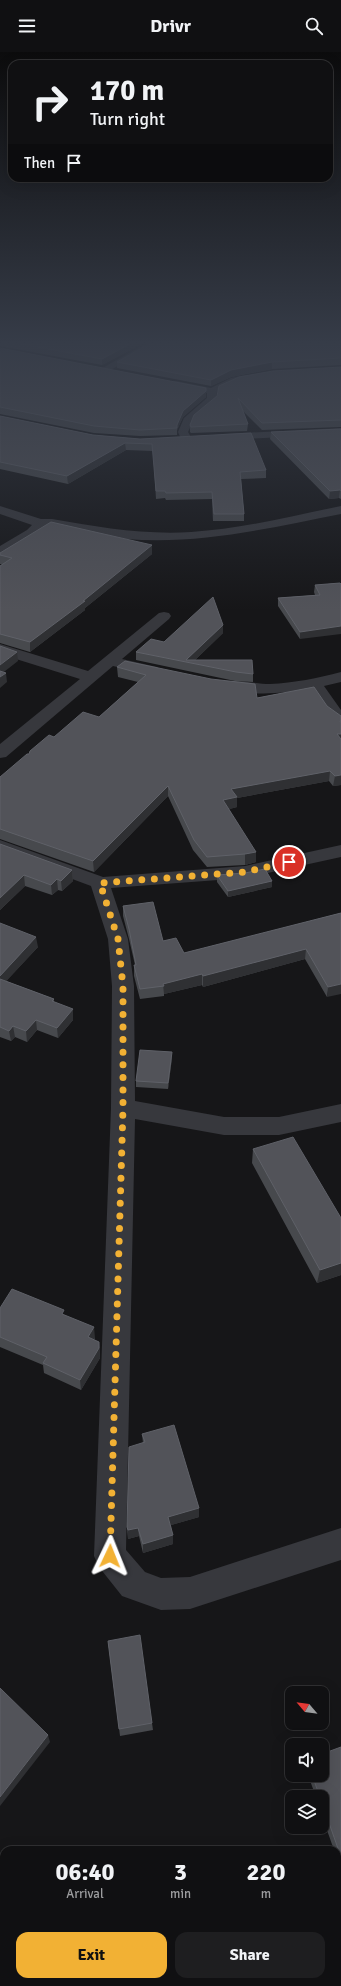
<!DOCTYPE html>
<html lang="en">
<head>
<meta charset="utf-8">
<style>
	:root { --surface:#101012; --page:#1e1e20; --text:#f1f3f6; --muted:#9c9d9f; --line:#303032; --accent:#f2b134 }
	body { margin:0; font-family:Signika,sans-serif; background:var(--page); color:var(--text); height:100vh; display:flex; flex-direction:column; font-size:15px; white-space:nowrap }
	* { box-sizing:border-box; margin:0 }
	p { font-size:13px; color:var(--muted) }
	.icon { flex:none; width:22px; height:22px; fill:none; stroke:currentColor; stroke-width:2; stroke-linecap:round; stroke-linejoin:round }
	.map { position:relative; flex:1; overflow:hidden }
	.sheet { position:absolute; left:0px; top:1794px; width:341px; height:140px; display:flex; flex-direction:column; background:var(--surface); border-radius:12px 12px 0 0; box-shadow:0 4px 16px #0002,0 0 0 1px var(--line) }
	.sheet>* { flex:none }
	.top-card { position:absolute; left:8px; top:8px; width:325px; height:122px; border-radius:12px; box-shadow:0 4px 16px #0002,0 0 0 1px var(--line); background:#101012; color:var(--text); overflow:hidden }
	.needle { width:26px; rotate:299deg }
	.buttons { position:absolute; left:285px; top:1634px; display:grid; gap:8px }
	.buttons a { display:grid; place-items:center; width:44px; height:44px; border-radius:8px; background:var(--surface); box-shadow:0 4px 16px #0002,0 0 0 1px var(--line); font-size:20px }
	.pin { position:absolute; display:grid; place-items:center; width:34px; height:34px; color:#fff; margin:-17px; border:2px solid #fff; border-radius:50%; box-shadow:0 1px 4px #0007 }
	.me { position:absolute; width:44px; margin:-22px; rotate:2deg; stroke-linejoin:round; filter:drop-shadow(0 0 3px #0008) }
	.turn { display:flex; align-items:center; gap:14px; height:84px; padding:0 16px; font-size:18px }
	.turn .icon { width:52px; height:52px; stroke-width:2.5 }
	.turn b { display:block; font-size:28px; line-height:34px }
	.then { display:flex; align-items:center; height:38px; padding:0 16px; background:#0003; gap:8px; font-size:15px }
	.eta { display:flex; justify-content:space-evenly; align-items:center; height:68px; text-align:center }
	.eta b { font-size:24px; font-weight:700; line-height:28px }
	.button { display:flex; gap:8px; margin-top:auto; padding:8px 16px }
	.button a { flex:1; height:46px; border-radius:12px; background:var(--accent); color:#111; font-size:16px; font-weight:700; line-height:46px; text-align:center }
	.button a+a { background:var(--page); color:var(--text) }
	header { display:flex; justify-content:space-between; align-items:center; height:52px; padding:0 16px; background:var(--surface); font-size:18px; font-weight:700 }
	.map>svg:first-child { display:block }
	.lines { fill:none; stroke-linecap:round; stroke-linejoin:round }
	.minor { fill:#37383d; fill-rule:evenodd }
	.wall { fill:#47494d }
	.shaded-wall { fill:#2f3033 }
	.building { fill:#525359; stroke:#5f6168 }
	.route { stroke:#f2b134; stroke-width:7; stroke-dasharray:0 12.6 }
</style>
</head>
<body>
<header><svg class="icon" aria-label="menu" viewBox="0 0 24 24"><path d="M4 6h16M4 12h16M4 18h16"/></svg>Drivr<svg class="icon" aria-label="search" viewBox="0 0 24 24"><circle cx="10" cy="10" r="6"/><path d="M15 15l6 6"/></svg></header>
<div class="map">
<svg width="341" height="1934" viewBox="0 0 341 1934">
	<rect width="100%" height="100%" fill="#161618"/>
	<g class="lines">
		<path class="minor" d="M152,288H164L107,320H101L99,318Z
			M246,323L250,324L251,326L250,328L238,331L217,340L216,349L193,369L188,380L192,387L190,389H182L178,380L184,366L207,346V341L172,334L171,332L172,330L176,329L211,336L231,326Z
			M341,376V382L222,388L216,385L222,382Z
			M0,454L41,467H52C98,475 144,483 191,480C241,477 292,464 341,454V462C270,476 199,493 126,487C99,484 72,475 44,475L37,484L0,503V494L27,478L32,473L0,462Z
			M164,560L169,561L171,564L169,567L122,607L157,615L160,618L157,621L152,623L113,614L6,705L0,706V692L80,627L0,602V592L88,619L159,561Z
			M341,620V630L324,634L341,658V673C327,669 317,649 310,637C280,642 250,644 220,636L218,633L220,630C234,626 255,632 270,632C294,631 318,626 341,620Z
			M0,788L103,825L245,814L341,793V805L245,826L111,836L128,887L134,934L135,1049L224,1065H279L341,1052V1070L279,1083H224L135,1067L126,1498L145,1520L161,1526L190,1525L341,1476V1508L190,1557L161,1558L122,1544L99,1515L94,1504L111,1056L112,934L108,887L91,834L0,800Z"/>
	</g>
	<path class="wall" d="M0,288H149L102,313L0,294Z
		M341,288V313L272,317L231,325L211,334L117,316V310Z
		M0,296L206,345L183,365L177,378V383L140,384L94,381L0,362Z
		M341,315V375L262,378L242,358L248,372L247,379L191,381L190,380V373L217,344Z
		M0,364L93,383L140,387L266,418V426L241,427L244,462V469H213L212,447L166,448L165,446L156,447L153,399L126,398L68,432L0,417Z
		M341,377V447L339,446L329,447L270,387L271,380Z
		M152,493V502L85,556V558L30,600L0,591V514L2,512H0V501Z
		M340,531L300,587L278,554V546L315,543L314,540L315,533Z
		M223,573V581L195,608L253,622V630L235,629L136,608V600L164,590Z
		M117,615L257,646L314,635L341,733L333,734L329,729L237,746V755L229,757L256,810L245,813L207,815L193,798L168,744L94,820L0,787V725L29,702L54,685L99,665L138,630L118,625Z
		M0,792L72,818L73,829L62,839L58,838L52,843L25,834L0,858Z
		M217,823L272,829V835L228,845L217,830Z
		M123,854L163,889L184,901L341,861L327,945L305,907L203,935L202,933L164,942V944L140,947L134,924V913H135L129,887L123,864Z
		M0,871L38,895L6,929L54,947V950L73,968L58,986L37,978L27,990L15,985L11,989L0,985Z
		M172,1006L168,1037L136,1035V1029Z
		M253,1097L341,1166V1223L317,1231L252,1111Z
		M0,1256L65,1263L95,1286L94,1288L99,1290L100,1306L81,1338L44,1321L43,1313L0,1295Z
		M142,1382L199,1465L171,1473L173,1492L143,1501L139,1484L128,1487L127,1475L143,1391Z
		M108,1589L152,1671L153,1678L120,1684Z
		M341,1695V1818L337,1807V1798H334L322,1764V1745H316L308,1723H322Z"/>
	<path class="shaded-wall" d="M137,288H149L102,313V307Z
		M272,310V317L231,325L211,334V328L231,318Z
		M206,339V345L183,365L177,378V373L183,359Z
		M125,391L126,398L68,432L67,424Z
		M340,438L339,446L329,447L330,439Z
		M152,493V502L85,556V558L30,600V590Z
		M223,573V581L192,611L186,608Z
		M341,574V582L300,587V580Z
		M17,600L18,609L0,623V613Z
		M6,621L7,630L0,636V625Z
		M337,682H341V691Z
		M330,719L329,729L237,746V755L223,759V748L231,737Z
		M341,723V733L333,734L335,724Z
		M168,734V744L94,820L93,809Z
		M256,800V810L245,813V802Z
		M72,818L73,829L62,839L61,829Z
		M24,823L25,834L0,858V846Z
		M57,827L58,838L52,843L51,833Z
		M272,829V835L228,845V839Z
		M36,885L38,895L0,936V924Z
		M306,897L305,907L203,935V924Z
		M202,922V933L164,942L163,932Z
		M341,932V942L327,945L328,935Z
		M73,957V968L58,986L57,976Z
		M36,968L37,978L27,990L26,979Z
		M13,974L15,985L11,989L9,979Z
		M172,1000V1006L168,1037V1031Z
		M341,1211V1223L317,1231L320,1218Z
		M94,1275L95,1286L89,1295L88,1285Z
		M99,1290L100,1306L81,1338L80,1328Z
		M199,1456V1465L168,1474V1465Z
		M138,1476L139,1484L128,1487V1478Z
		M173,1483V1492L143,1501V1492Z
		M48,1683L50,1690L0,1754V1745Z"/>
	<path class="building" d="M1,288H137L102,307Z
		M156,288H341V306L272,310L231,318L211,328L117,310Z
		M0,296L206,336V339L183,359L177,373V376L140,378L94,374L0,355Z
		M341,315V368L262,371L238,346L248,372L191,375L190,373L194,363L217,344L219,334L239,325L273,319Z
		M0,364L93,383L140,387L251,381L266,418L240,420L244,462H214L212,440L166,441L165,439H156L152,392L125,391L67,424L0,410Z
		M341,377V439L340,438L330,439L271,380Z
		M51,470L152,493L83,549H85L30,590L0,582V514L12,506L0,503V501Z
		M340,531L341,532V574L300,580L278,546L320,543L315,533Z
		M213,545L223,573L186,608H252L253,622L236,620L136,600L151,587L164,590Z
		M0,594L17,600L0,613Z
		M125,609L211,627L255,632L257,646L314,635L327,654L341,664V669H340L341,671V682H337L341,687V723L335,724L330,719L231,737L237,745L223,748L256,800L245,802L207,805L194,788L168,734L93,809L0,777V725L27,702H29L30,699L49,683L54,685L83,660L99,665L146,623L117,615Z
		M0,619L6,621L0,625Z
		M0,792L72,818L61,829L57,827L51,833L24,823L0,846Z
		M265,817L272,829L228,839L217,823L245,821Z
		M153,850L163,889L176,886L184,901L341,861V932L328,935L306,897L203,924L202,922L163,932L164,934L140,937L134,913H136L129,877L123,854Z
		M0,871L36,885L0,924Z
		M0,927L54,947L52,949L73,957L57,976L36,968L26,979L13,974L9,979L0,975Z
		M140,998L172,1000L168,1031L136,1029Z
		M293,1085L341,1166V1211L320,1218L253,1097Z
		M12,1237L64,1258L62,1262L94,1275L88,1285L99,1290V1296L80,1328L43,1311L47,1305L0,1285V1256Z
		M174,1373L199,1456L168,1465L173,1483L143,1492L138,1476L128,1478L127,1475L129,1395L145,1390L142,1382Z
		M140,1583L152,1671L119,1677L108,1589Z
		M0,1636L48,1683L0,1745Z
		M341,1695V1805L322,1751V1745H320L312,1723H322V1702Z"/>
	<linearGradient id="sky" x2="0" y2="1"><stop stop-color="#0c0c0d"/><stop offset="0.52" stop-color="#363c48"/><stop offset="1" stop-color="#363c48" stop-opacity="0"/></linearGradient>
	<rect width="341" height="559" fill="url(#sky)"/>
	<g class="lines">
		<path class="route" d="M110,1504L123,1056V934L118,887L100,831L245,820L289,810"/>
	</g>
</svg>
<div class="buttons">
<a><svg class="needle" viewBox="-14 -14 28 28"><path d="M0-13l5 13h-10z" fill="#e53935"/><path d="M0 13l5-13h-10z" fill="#9c9d9f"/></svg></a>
<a><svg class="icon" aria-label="sound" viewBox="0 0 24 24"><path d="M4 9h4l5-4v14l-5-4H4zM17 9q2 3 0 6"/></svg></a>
<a><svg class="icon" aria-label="layers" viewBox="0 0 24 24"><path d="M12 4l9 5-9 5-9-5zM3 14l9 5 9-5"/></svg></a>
</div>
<div class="pin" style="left:289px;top:810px;background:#d93025"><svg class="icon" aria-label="arrive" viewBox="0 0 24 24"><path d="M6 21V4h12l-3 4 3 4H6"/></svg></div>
<svg class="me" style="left:110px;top:1504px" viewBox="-20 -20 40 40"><path d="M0-17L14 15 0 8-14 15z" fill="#f2b134" stroke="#fff" stroke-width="4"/></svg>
<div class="top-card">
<div class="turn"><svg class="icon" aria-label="right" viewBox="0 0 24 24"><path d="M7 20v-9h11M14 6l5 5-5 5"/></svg><div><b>170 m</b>Turn right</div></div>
<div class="then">Then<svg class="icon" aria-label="arrive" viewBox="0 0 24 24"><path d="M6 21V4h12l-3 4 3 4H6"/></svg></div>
</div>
<section class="sheet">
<div class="eta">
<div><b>06:40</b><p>Arrival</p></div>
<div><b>3</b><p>min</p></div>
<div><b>220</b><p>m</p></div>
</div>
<div class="button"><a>Exit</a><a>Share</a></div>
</section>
</div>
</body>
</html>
